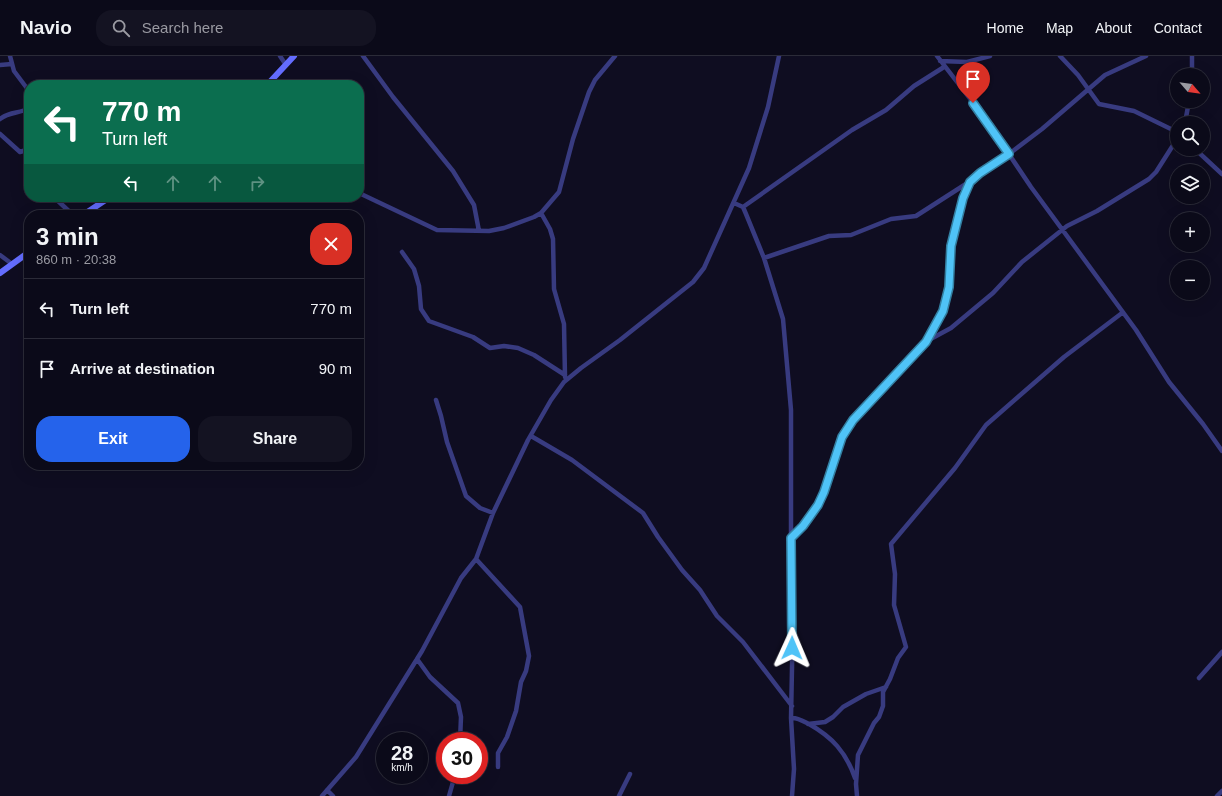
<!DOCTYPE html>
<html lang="en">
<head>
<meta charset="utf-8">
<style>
	:root { --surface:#0b0a19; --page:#141322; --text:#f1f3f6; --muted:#9a9aa2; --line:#2b2b38; --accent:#2563eb }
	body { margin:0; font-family:Arial,sans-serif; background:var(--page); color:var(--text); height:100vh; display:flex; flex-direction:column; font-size:15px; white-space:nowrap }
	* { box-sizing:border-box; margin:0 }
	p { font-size:13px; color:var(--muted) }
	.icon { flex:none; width:22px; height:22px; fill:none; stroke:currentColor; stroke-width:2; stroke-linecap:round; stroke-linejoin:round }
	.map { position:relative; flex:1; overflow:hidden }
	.details { position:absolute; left:24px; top:154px; width:340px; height:260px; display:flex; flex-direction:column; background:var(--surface); border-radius:16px; box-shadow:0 4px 16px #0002,0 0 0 1px var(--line) }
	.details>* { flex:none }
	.banner { position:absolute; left:24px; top:24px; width:340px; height:122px; border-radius:16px; box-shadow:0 4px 16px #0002,0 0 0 1px var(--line); background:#0b6e4f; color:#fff; overflow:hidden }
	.needle { width:26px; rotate:118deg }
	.buttons { position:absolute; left:1170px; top:12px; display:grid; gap:8px }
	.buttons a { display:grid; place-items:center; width:40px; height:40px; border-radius:50%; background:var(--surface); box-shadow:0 4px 16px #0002,0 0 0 1px var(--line); font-size:20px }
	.speed { position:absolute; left:376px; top:676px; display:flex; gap:8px; font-size:20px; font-weight:700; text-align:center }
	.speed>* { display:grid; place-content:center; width:52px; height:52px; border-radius:50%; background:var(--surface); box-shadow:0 4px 16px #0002,0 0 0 1px var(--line); line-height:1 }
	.speed small { font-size:10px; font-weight:400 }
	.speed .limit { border:6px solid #d22; background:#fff; color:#111 }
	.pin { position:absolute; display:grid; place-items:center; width:34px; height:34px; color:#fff; margin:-41px -17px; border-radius:50% 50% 50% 0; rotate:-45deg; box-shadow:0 0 4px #0007 }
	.pin .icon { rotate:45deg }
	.me { position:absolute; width:44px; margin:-22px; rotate:1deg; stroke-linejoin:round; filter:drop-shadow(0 0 3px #0008) }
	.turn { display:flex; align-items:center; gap:14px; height:84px; padding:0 12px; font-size:18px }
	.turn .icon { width:52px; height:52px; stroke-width:2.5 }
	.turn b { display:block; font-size:28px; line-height:34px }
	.lanes { display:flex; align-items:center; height:38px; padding:0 12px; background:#0003; justify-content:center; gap:20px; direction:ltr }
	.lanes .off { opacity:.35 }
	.round { display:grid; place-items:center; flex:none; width:42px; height:42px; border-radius:16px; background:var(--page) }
	.overview { display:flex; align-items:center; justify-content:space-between; height:68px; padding:0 12px }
	h1 { font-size:24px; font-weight:700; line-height:30px }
	.action { display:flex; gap:8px; margin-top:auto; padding:8px 12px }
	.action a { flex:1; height:46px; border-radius:16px; background:var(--accent); color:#fff; font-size:16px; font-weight:700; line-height:46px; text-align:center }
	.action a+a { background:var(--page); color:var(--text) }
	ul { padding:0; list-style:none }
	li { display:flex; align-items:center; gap:12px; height:60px; padding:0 12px; border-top:1px solid var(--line) }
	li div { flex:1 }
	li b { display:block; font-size:15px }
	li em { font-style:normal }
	header { display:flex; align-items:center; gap:24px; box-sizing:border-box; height:56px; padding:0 20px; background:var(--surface); border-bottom:1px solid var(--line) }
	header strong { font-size:19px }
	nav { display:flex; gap:22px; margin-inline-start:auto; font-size:14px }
	.search { width:280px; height:36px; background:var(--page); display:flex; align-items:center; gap:10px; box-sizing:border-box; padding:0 14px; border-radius:16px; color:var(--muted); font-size:15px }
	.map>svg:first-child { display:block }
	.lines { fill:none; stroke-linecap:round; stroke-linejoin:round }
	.street { stroke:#383b80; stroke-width:4.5 }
	.secondary { stroke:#646dff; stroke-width:6 }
	.route-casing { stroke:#337fa1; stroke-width:10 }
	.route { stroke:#4fc3f7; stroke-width:7 }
</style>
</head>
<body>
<header>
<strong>Navio</strong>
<div class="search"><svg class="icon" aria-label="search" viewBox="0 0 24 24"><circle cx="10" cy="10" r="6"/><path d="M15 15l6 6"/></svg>Search here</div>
<nav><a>Home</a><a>Map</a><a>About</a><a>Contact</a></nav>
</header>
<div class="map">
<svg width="1222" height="740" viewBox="0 0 1222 740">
	<rect width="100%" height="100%" fill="#0f0d21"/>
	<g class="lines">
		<path class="street" d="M10,0L14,15L29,35
			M280,0L286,9
			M363,0L393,41L453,115L474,149L479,175
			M937,0L984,61L1031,131L1136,274L1169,326L1203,368L1222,395
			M1060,0L1078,19L1099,48L1134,55L1177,76
			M940,5L967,6L990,0
			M0,9L12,8
			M1192,19V0
			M0,63C10,55 20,58 29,52
			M1185,67L1189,45
			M0,78L20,96L29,93
			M1195,93L1222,118
			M359,137L437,174L489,175L504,172L534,161L541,157L559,136L573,83L589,36L595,24L615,0
			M57,144L73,159
			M734,147L743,151L746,158L764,202L783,263L791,354V500L793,562L791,662L794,713L792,740
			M743,151L852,74L886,54L914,30L944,11
			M541,157L550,173L553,183L554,233L564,268L565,321
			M402,196L414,213L419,230L421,253L429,265L473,281L490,292L504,290L518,292L534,299L565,319
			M0,199L12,208
			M764,202L829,180L851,179L891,163L916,160L969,126
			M927,285L951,272L993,237L1022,206L1067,170L1097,155L1149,123L1156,116L1177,83
			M436,344L441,360L447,386L466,440L480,452L493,457
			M531,380L572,404L643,457L658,481L682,514L700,534L717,560L743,586L792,650
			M791,482L803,470L818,449L824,436L842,381L853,364L926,286L943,255L949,231L951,190L963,142L970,126L980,117L1009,98L1042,73L1105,19L1146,0
			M476,503L520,551L529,600L526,615L521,626L516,655L507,681L498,697V711
			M417,603L430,621L458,647L461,661L460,685
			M1199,622L1222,596
			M791,662C797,661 803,665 809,668C832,681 846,696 855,722
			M808,668L825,666L833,661L843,651L866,638L886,631
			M327,734L333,740
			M322,740L356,701L422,595L461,522L476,503L493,457L528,384L551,344L564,326L581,312L620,284L693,226L704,212L749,112L768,51L779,0
			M449,740L455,719
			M619,740L630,718
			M857,740L856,728L858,699L874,667L879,661L883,650V636L890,623L898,602L906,591L894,549L895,518L891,488L955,412L986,369L1064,301L1122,257
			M1217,740L1222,735"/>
		<path class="secondary" d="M267,29L294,0
			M83,159L110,141
			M0,217L29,196"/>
	</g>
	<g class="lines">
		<g class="route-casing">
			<path id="route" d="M792,592L791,482L803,470L818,449L824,436L842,381L853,364L926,286L943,255L949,231L951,190L963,142L970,126L980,117L1009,98L973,47"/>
		</g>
		<use href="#route" class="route"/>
	</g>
</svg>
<div class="buttons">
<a><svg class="needle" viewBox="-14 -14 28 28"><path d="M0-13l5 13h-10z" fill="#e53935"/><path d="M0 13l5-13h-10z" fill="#9a9aa2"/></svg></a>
<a><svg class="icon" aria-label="search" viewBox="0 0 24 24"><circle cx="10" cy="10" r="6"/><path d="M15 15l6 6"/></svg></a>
<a><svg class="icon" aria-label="layers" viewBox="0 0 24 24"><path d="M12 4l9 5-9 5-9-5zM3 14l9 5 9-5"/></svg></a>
<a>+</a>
<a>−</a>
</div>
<div class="speed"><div>28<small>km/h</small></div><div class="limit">30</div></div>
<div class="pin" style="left:973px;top:47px;background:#d93025"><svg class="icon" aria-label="arrive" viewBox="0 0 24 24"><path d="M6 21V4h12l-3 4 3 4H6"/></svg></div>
<svg class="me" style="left:792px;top:592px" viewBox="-20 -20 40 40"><path d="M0-17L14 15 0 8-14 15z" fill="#4fc3f7" stroke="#fff" stroke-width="4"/></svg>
<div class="banner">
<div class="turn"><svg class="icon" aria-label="left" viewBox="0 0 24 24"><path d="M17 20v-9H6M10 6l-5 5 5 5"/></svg><div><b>770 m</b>Turn left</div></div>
<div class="lanes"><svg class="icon" aria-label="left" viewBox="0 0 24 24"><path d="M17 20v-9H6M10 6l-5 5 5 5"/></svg><svg class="icon off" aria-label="ahead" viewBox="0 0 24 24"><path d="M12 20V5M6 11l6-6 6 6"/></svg><svg class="icon off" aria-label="ahead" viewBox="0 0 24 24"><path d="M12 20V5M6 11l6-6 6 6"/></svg><svg class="icon off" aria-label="right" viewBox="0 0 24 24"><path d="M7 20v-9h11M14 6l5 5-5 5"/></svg></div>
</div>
<section class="details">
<div class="overview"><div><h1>3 min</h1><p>860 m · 20:38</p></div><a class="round" style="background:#d93025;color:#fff"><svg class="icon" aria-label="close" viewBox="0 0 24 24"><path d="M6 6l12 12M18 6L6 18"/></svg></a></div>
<ul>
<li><svg class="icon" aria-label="left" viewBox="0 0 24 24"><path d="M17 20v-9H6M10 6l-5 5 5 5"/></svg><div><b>Turn left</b></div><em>770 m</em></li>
<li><svg class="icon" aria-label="arrive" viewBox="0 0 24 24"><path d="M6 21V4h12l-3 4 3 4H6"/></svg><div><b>Arrive at destination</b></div><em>90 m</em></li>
</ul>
<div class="action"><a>Exit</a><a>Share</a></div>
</section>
</div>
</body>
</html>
